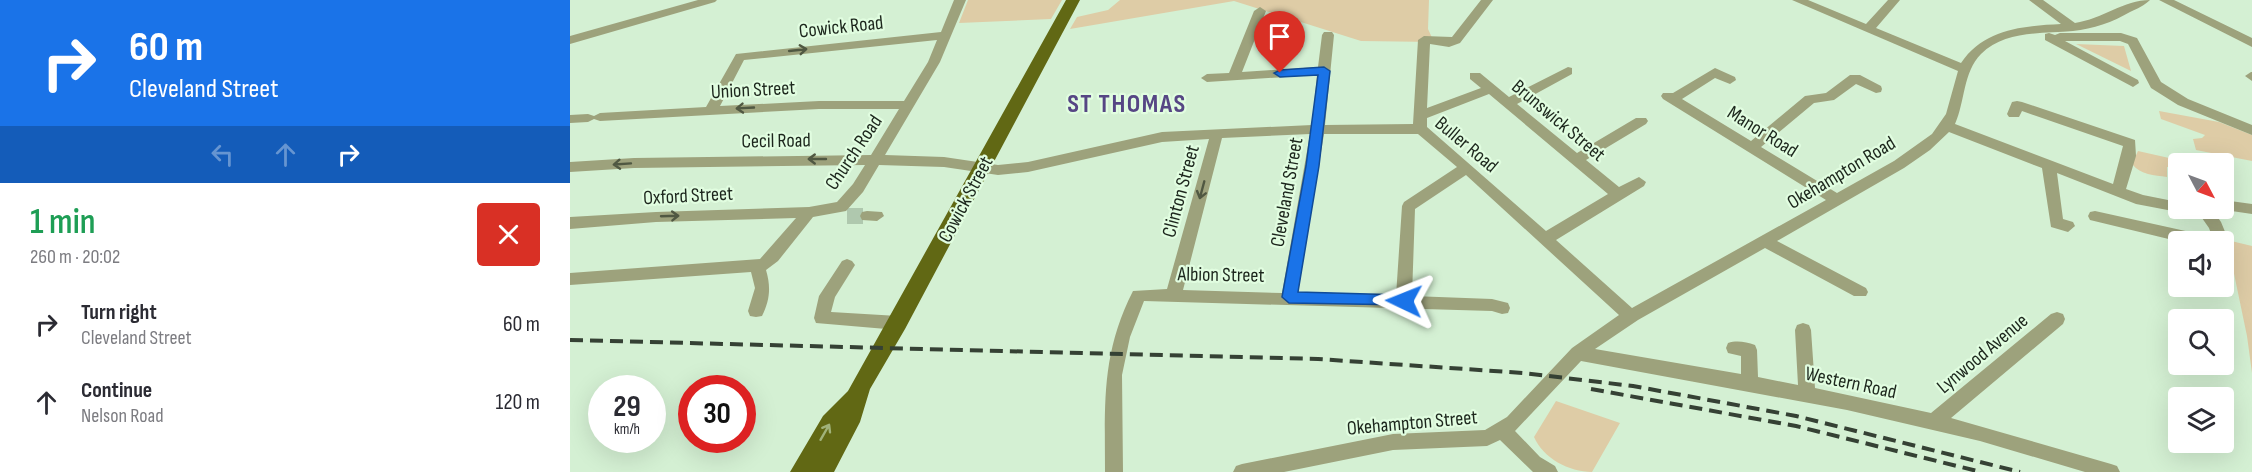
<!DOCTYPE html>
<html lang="en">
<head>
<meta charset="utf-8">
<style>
	:root { --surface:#fff; --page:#f7f7f7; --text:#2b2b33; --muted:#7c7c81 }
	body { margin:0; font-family:"Sofia Sans Condensed",sans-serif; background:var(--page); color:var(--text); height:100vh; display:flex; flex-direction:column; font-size:22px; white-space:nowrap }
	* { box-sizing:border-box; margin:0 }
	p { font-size:20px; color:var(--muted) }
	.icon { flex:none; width:33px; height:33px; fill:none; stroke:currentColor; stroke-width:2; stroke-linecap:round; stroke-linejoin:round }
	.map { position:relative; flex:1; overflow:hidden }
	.sheet { display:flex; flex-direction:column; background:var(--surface); width:570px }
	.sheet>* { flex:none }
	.guide { background:#1a73e8; color:#fff; overflow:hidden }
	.needle { width:39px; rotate:131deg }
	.tools { position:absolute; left:1598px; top:153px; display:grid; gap:12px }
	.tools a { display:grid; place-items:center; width:66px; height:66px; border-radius:6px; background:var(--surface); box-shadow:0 6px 24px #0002; font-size:30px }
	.speed { position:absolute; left:18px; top:375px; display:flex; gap:12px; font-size:30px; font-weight:700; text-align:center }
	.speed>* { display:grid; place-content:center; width:78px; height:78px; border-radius:50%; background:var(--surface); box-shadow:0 6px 24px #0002; line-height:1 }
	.speed small { font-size:15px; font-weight:400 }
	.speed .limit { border:9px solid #d22; background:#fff; color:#111 }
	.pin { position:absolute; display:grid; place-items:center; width:51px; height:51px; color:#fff; margin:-62px -26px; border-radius:50% 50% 50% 0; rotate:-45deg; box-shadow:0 0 6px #0007 }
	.pin .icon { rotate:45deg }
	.me { position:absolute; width:66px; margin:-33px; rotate:272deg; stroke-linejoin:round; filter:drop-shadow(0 0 4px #0008) }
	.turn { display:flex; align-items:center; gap:21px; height:126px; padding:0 30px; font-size:27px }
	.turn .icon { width:78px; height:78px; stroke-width:2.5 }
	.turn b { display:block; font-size:42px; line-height:51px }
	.lanes { display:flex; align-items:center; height:57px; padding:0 30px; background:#0003; justify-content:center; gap:30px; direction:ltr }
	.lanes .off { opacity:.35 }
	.round { display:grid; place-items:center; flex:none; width:63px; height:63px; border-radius:6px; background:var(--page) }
	.summary { display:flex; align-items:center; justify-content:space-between; height:102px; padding:0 30px }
	h1 { font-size:36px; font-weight:600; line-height:45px; color:#1e9e55 }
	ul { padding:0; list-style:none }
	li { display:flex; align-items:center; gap:18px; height:78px; padding:0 30px }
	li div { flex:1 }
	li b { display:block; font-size:22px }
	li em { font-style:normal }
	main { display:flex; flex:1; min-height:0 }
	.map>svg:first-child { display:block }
	.green { fill:#decca6 }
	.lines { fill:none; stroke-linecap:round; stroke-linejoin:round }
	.minor-tunnel { stroke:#afc8ae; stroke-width:16; stroke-dasharray:16 8; stroke-linecap:butt }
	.minor { fill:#9da27c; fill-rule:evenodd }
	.major { fill:#616814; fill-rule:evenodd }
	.rail { stroke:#354134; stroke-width:4; stroke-dasharray:13 7; stroke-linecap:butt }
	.oneway { stroke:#505842 }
	.oneway2 { stroke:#a1b27a }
	.route { fill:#1a73e8; stroke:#114b97; stroke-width:1.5 }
	.labels { text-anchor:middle; stroke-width:4.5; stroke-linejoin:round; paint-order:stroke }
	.street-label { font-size:20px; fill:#1c261c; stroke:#e1fde0 }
	.district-label { font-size:26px; font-weight:bold; letter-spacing:1.5px; fill:#564684; stroke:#e1fde0 }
</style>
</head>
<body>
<main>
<section class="sheet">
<div class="guide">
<div class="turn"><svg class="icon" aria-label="right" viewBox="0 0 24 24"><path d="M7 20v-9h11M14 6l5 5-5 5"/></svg><div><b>60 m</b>Cleveland Street</div></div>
<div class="lanes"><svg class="icon off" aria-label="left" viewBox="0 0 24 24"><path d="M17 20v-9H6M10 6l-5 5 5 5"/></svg><svg class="icon off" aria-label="ahead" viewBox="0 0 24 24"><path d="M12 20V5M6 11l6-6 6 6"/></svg><svg class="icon" aria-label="right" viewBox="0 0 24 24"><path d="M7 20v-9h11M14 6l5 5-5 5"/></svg></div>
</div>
<div class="summary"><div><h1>1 min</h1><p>260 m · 20:02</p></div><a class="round" style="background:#d93025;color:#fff"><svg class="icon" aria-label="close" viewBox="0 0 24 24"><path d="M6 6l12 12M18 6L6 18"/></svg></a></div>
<ul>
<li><svg class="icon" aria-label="right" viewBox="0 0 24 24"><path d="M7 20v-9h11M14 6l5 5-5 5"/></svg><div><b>Turn right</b><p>Cleveland Street</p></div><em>60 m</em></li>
<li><svg class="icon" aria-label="ahead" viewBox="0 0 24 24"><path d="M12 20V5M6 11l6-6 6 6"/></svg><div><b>Continue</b><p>Nelson Road</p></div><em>120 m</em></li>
</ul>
</section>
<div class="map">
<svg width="1682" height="472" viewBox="0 0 1682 472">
	<rect width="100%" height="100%" fill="#d4f0d3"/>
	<path class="green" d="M398,0H492L481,19L389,23Z
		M550,0H859L858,29L864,42L791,41L664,1L500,29L507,17L538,10Z
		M1506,44L1554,46L1561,71Z
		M1589,111L1649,122L1682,135V161L1626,150L1623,139L1632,138L1635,135L1591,119Z
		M1568,151L1599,158L1602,167H1597V177C1584,175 1571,175 1562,164Z
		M1657,240L1682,246V373L1677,336Z
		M986,401L1050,423L1022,472C999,472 973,458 964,437Z"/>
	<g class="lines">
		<path class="minor-tunnel" d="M277,216H297"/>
		<path class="minor" d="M128,0H147L145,2L0,44V36Z
			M384,0H396L370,62L315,155L374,157L428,165L458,162L592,132L742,125L747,75L637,82L631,78L637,74L659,73L684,11L690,7L696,11L672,72L748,67L752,35L754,32H762L764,35L755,125L843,124L848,40L854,36L882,37L911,0H923L890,43L879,47L860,44L857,108L911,88L900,79V73H910L939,97L998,67L1002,68V74L947,104L1007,153L1066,118H1076L1078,121L1076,124L1016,160L1049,187L1069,177L1076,182L1074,186L986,240L1062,308L1256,200L1093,99L1091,96L1093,93H1103L1145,68L1165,77L1166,80L1160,84L1145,78L1112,99L1181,141L1235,96L1256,93L1280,75H1290L1311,86L1312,89L1311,92L1306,93L1286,84L1264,100L1244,103L1191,147L1267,193L1324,161L1362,134L1376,114L1388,71L1222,0H1238L1296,24L1318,0H1330L1306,28L1391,63C1414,29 1452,26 1491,24L1459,0H1473L1505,23C1532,19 1554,0 1580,0C1575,5 1567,9 1560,12C1543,22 1523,29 1503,31C1472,34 1435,30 1411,54C1393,72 1395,102 1385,124L1543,184L1553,146L1452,111L1449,117H1439L1437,114L1442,102L1447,101L1452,102L1565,140L1566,156L1556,189L1573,195L1608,202V208H1614L1613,211L1608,212L1566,204L1487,173L1493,219L1503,222L1505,226L1498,232L1481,227L1472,168L1379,132L1360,150L1334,168L1207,241L1296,288L1298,292L1296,296H1284L1195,248L1068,320L1025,349L1171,374V356L1158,353L1156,348L1158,343C1167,340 1176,342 1185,345L1187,350L1188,377L1228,385L1225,330L1227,325L1233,323L1239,325L1241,330L1245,388L1361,413L1481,314L1487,312L1493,314L1495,319L1493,324L1381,418L1541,464L1547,466L1550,472H1515L1410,441L1277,410L1011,361L945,431L970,457L985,466L988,472H963L930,440L917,446L823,450L714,472H663L666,466L672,464L823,434L915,430L937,417L1002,348L1049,315L896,175L845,209L842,296L922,299L938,303L940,308L938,313L932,314L922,311L574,301L560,337L552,375L553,472H535C535,404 531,354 563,291L597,289L639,139L592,142L458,172L428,175L374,167L309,165L293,192L276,211L243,217L208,261L196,270C201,287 200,300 192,316L186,317L180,316L178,311L185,288L181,272L0,285V273L190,259L226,218L86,222L0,229V217L86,212L239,207L267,202L283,184L295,165L64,168L0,172V162L64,158L301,155L329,109H249L30,121L24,119L18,122L0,123V115L18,114L24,116L30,113L136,107L166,54L371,32ZM367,40L358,62L334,101H249L150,106L174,60ZM919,94L1038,194L976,231L857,127V118ZM740,134L712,293L613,290L652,138ZM754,134H848L887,167L834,202L832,206L826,296L728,293Z
			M1589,0H1604L1682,38V47Z
			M1479,33L1485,35L1490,33H1551L1567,38L1591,82L1618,99L1682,125V135L1608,105L1581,88L1558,44L1550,41H1495L1568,80L1569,83L1563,87L1475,40V34Z
			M1681,72H1682V81L1675,76Z
			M1653,200L1682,204V214L1648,209L1653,208Z
			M1625,208H1641L1651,222L1658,239L1655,243L1644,242L1639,228Z
			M297,211L312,212L314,216L307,221L292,220L290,216L292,212Z
			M1525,211L1620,232L1625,234L1628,238L1626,242H1611L1520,220L1518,216L1520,212Z
			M277,259L282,261L285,265L265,297L261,312L328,316L334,318L336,323L334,328L328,330L246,323L244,318L249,296L272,261Z"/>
		<path class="major" d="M496,0H510L335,329L300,389L290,422L264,472H220L253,416L278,391Z"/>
		<path class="rail" d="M0,340L748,359L953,373L1063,386L1226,416L1450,472
			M1021,389L1226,426L1411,472"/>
	</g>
	<defs><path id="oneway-shaft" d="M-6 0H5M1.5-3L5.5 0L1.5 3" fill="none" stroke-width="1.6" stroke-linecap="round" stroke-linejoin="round" transform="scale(1.5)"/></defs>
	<g class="oneway">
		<use href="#oneway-shaft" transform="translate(228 50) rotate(-6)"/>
		<use href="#oneway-shaft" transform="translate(175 108) rotate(177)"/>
		<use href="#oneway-shaft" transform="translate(247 159) rotate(180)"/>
		<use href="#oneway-shaft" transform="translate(52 164) rotate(176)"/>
		<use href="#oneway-shaft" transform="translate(632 190) rotate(105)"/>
		<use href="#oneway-shaft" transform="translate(100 216) rotate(-2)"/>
	</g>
	<use class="oneway2" href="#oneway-shaft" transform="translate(255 432) rotate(-60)"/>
	<path class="route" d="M754,67L760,71L749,166L728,292L834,295L841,301L839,305L719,303L712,297L736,166L748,75L710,77L704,73L710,70Z"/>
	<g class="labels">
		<g class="street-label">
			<text transform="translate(271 26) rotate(-6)" y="7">Cowick Road</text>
			<text transform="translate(183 89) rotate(-3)" y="7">Union Street</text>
			<text transform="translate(989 120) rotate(40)" y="7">Brunswick Street</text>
			<text transform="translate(1193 131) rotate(32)" y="7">Manor Road</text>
			<text transform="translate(206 140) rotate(-1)" y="7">Cecil Road</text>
			<text transform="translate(897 144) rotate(40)" y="7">Buller Road</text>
			<text transform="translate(283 152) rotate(-56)" y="7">Church Road</text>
			<text transform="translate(1271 172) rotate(-31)" y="7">Okehampton Road</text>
			<text transform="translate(610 191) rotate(-75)" y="7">Clinton Street</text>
			<text transform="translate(716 192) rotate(-80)" y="7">Cleveland Street</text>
			<text transform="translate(118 195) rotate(-3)" y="7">Oxford Street</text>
			<text transform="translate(395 199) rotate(-62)" y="7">Cowick Street</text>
			<text transform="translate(651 274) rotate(1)" y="7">Albion Street</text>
			<text transform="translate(1412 353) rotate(-40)" y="7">Lynwood Avenue</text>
			<text transform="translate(1281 382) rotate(12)" y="7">Western Road</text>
			<text transform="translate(842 422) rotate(-5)" y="7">Okehampton Street</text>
		</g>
		<g class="district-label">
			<text x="557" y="112">ST THOMAS</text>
		</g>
	</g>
</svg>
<div class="tools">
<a><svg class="needle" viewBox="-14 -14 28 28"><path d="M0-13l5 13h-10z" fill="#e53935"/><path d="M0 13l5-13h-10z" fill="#7c7c81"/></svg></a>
<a><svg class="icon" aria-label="sound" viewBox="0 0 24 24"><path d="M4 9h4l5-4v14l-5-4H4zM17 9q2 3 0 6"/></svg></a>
<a><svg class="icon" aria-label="search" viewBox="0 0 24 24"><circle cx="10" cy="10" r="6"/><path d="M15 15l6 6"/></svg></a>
<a><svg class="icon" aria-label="layers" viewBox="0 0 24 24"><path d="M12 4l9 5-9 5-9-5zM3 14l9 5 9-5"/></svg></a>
</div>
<div class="speed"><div>29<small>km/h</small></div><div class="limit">30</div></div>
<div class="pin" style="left:710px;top:73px;background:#d93025"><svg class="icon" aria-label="arrive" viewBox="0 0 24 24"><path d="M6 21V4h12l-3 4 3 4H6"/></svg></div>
<svg class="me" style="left:834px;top:301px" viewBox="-20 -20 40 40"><path d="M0-17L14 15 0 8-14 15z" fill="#1a73e8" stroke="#fff" stroke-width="4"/></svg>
</div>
</main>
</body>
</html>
